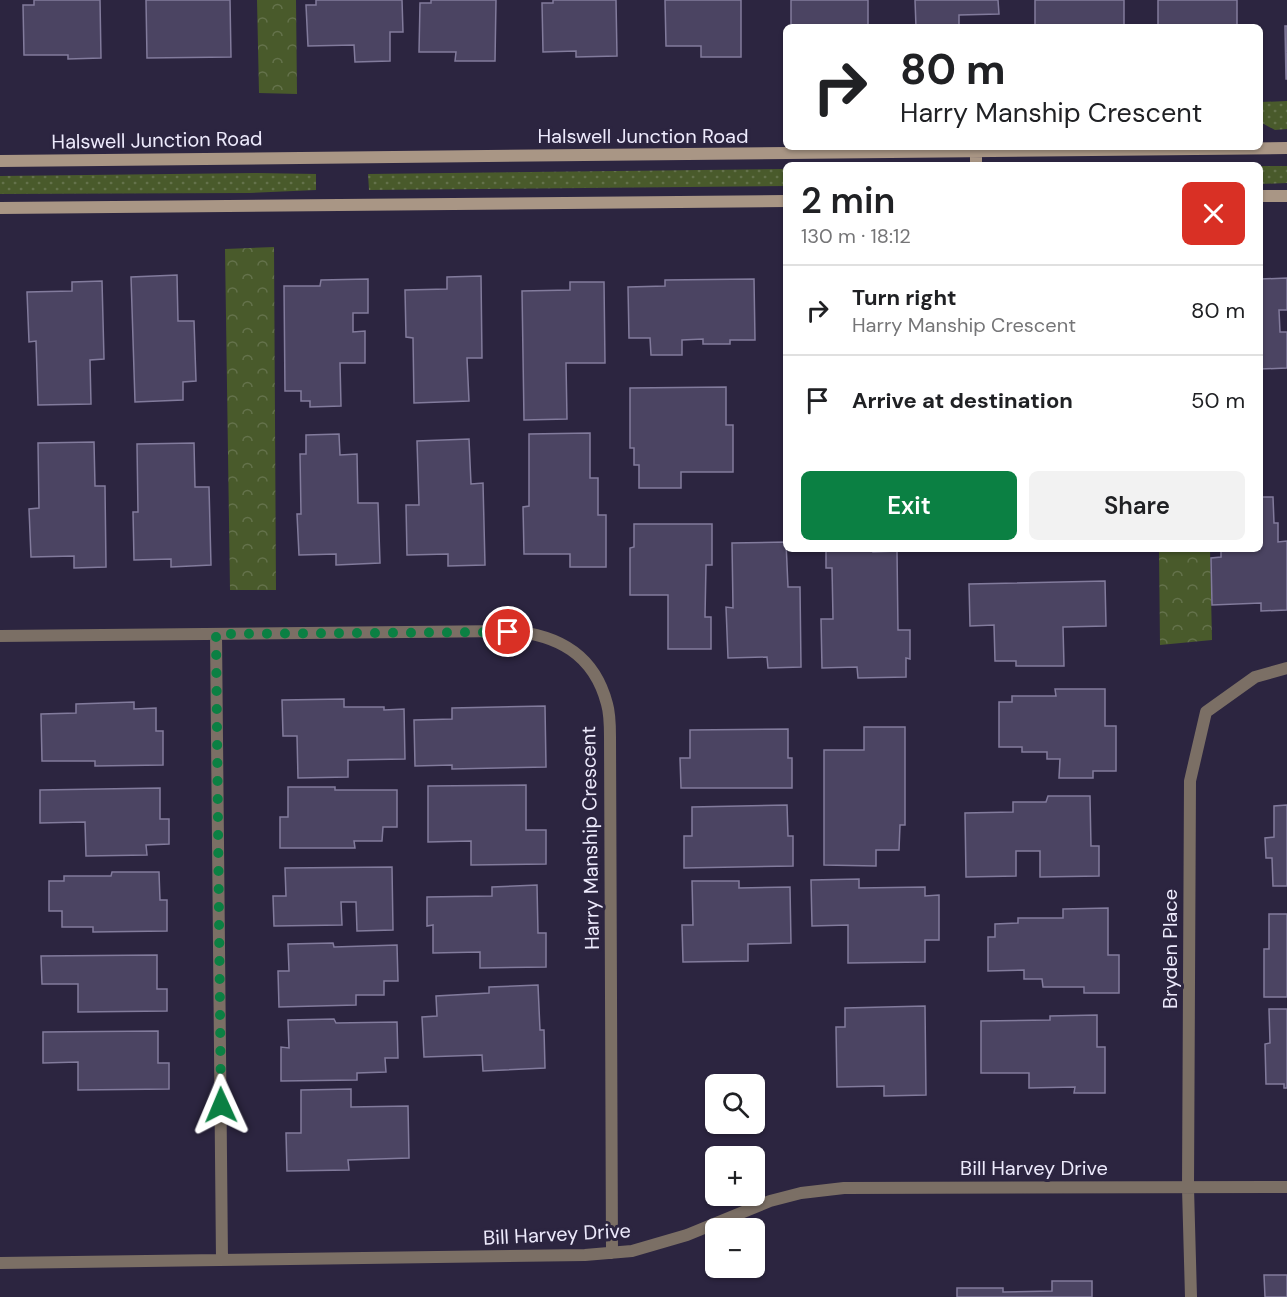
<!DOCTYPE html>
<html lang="en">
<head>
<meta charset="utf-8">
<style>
	:root { --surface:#fff; --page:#f2f2f2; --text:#202124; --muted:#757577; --line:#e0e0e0; --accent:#0b8043 }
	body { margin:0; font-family:"DM Sans",sans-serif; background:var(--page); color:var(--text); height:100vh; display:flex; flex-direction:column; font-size:22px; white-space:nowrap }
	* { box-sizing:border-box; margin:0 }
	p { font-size:20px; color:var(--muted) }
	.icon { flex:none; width:33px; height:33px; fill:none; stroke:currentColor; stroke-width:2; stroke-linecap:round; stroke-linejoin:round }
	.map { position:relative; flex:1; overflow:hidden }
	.side { position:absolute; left:783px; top:162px; width:480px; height:390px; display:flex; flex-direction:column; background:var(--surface); border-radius:9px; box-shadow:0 2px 4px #0004 }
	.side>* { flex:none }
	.hud { position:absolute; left:783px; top:24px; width:480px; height:126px; border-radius:9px; box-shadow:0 2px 4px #0004; background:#fff; color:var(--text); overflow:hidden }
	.buttons { position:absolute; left:705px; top:1074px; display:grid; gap:12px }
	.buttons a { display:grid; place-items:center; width:60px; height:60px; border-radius:9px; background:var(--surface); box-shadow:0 2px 4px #0004; font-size:30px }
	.pin { position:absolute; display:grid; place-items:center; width:51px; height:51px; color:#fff; margin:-26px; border:3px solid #fff; border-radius:50%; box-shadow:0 2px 6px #0007 }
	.me { position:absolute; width:66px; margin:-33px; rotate:359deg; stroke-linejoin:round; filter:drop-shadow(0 0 4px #0008) }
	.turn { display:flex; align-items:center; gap:21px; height:126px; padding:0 18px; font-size:27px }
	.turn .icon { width:78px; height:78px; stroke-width:2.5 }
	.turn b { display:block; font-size:42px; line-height:51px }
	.round { display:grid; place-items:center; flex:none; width:63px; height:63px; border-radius:9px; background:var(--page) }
	.overview { display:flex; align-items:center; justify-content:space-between; height:102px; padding:0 18px }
	h1 { font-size:36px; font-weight:600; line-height:45px }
	.cta { display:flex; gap:12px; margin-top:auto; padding:12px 18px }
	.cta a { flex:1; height:69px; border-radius:9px; background:var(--accent); color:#fff; font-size:24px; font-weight:600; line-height:69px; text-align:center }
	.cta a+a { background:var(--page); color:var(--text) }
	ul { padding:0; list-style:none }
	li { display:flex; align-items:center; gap:18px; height:90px; padding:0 18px; border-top:2px solid var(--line) }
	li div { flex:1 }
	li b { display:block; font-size:22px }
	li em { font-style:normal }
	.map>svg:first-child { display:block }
	.grass { fill:url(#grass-dots) }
	.park { fill:url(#park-crowns) }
	.building { fill:#4b4462; stroke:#827b9c; stroke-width:1.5 }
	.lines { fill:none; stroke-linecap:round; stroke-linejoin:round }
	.street { stroke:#7b6f65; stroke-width:12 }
	.secondary { stroke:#a99685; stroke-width:12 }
	.route { stroke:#0b8043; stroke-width:10; stroke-dasharray:0 18 }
	.labels { text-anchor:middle; stroke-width:6; stroke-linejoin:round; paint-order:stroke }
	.street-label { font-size:20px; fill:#edeafc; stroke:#2c2540 }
</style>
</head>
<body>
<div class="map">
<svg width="1287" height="1297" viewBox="0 0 1287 1297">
	<defs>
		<pattern id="grass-dots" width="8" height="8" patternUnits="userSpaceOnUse" patternTransform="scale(1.5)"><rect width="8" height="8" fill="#495a2b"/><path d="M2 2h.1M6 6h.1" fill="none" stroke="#64724b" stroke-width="1.8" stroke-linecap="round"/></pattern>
		<pattern id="park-crowns" width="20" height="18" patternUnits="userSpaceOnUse" patternTransform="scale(1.5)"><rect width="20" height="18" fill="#495a2b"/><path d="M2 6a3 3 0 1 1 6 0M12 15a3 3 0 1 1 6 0" fill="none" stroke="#64724b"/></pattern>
	</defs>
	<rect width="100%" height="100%" fill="#2c2540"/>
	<path class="grass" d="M1287,101V129L1275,130L1260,122V102Z
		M1260,166H1287V183L1260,184Z
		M786,169V186L369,190L368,174Z
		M257,173L316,174V190L249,193L0,194V176Z"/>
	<path class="park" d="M257,0H296L297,94L259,93Z
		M274,247L276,590H230L225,249Z
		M1159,549H1210L1212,640L1160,645Z"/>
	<path class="building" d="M34,0H100L101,58L68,59V55H24L23,5H34Z
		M146,0H230L231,57L147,58Z
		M316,0H402L403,32H390V61L355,62L354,45L308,46L306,5H316Z
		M431,0H496L495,61H455L456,52H419L420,3H431Z
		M553,0H616L617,56L576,57V51L543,52L542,3H553Z
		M665,0H741V57H701V46H666Z
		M791,0H868V27H791Z
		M915,0H998L999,14L959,15V27H916Z
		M1035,0H1124V27H1035Z
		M1158,0H1237V27H1158Z
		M1285,26H1287V79H1286Z
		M177,275L178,321H194L196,381L183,382V400L135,402L131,277Z
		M481,276L482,358H467L469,401L414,403L413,338L406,337L405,290L447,289V277Z
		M1287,278V310H1279L1280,332H1287V368L1260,369V279Z
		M368,279V313H353V332L365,331V363H340L341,406L310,407V401H301V391H285L284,286H320L321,280Z
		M754,279L755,340H730V344H703V339L682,340V355H651L650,338H629L628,287L665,286V280Z
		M102,281L104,359L90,360L91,404L38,405L36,341L29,342L27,292L72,291V282Z
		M570,282H604L605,363H566L567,419L524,420L522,291L570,290Z
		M726,387V425H733V472H681V488H639V465H634V448H630V388Z
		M590,433V478H598V515H606V567H570V554H524L523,507L529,506V434Z
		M339,434L340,455L357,454L358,503H378L380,563L336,565V554L299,555L297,514H301L300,454H306V435Z
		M469,439L471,484L483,483L485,565L448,566V554L407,555L406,505H419L417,441Z
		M94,442L95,486H105L106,567L74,568V556L31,557L29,509L39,508L38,443Z
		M194,443L195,487H209L211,565L171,567V559L134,560L133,512H138L137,444Z
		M1260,497H1273L1274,523H1278V542L1287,541V610L1261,611V603L1212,605L1211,558L1221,557V549H1260Z
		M634,524H712V565H706L705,617H711V649H668V595H630V548L634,547Z
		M786,542L788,587H800L801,667L768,668L767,657L728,658L726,607L733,608L732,543Z
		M826,549H873V552L897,551L898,630H910V659L906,658V677L858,678L857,667L822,668L821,619H833L832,568H826Z
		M1105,581L1106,626L1063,627L1064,666H1016V661H995L994,625L970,626L969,584Z
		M1055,689H1105V726H1116V771H1093V778H1059L1060,759H1047V752H1022V747H999V702H1012V696H1056Z
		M344,699V707H384V710L404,709L405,759L348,760V777L298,778L297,736H283L282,700Z
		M134,702V709L156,708V731H163V765L95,766V761H42L41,714L76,713V704Z
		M545,706L546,767L452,769V765L415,766L414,720L452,719V708Z
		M864,727H905V825H900L899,850H876V866L824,865V750H864Z
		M788,729V758H792V788H681L680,758H690V730Z
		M526,785V830H546V864L471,865V841L428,842V786Z
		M288,787H335V790H397V827H383L382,841H354L355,848H280V817H288Z
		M160,788V819H169V844L146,845L147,855L86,856L85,822L40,823V790Z
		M1048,796H1090L1091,846H1099V876L1040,877V851H1016V876L966,877L965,813L1013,812V802H1046Z
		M787,805L788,836H793V866L684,868V836H692V807Z
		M1287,805V886H1273L1272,858H1266L1265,838L1274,837V806Z
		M392,867L393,930L357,931L356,902H341L342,925L274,926L273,896H286L285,868Z
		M112,872H159L160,900H167V931L93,932V927H62V911H49V881H64V876H111Z
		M859,879V888L925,887V896L939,895V940H925V962L848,963V925L812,926L811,880Z
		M692,881H739V888L790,887L791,943L748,944V961L683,962L682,925H693Z
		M537,885L538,933H546V967L480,968V952L433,953V925L427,926V897L492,896V887Z
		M1108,908V955H1119V993H1084V987H1043L1042,979H1024V970L988,971V937H995V924L1018,923V918H1063V909Z
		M1269,914H1287V997H1264V949H1269Z
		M333,943L334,947L397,945L398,981H384V995H356V1005L279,1007L278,971H289L288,944Z
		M157,955V989H167V1011L78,1012V984H42L41,956Z
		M538,985L540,1030H544L545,1068L483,1071L482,1055L424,1057L422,1017L437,1016L436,996L489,993V987Z
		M925,1006L926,1095L884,1096V1086L837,1087L836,1027H845V1008Z
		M1269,1009H1287V1088H1284V1084H1266L1265,1044L1270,1043Z
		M1097,1015V1047H1105V1093H1074L1075,1087L1029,1088V1073H981V1021L1050,1020V1016Z
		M334,1019L336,1023L397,1022L398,1058H385L386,1072L357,1073V1080L281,1081V1047L289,1048L288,1020Z
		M158,1031V1063H169V1089L78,1090V1062L43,1063V1032Z
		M351,1089V1107L408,1106L409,1158L348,1160L349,1170L287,1171L286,1133H301V1090Z
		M1264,1275H1287V1297H1265Z
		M1052,1281H1092V1297H957V1288H1003V1292L1052,1291Z"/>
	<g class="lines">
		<path class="street" d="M216,634L222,1260
			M0,636L508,631C557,634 594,654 607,704C610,714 610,726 610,737L612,1253
			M0,1263L585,1255L632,1251L687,1235L770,1201L801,1193L844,1188L1287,1187
			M1191,1297L1188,1188L1190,781L1206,712L1255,677L1287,668"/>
		<path class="secondary" d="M0,161L1287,148
			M976,165V152
			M1260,196H1287
			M0,208L786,201"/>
	</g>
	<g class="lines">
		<path class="route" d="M221,1105L216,634L508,632"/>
	</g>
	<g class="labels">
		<g class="street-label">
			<text x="643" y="143">Halswell Junction Road</text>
			<text transform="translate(157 140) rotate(-1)" y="7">Halswell Junction Road</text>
			<text transform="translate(590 838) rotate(-91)" y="7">Harry Manship Crescent</text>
			<text transform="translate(1170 949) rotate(-90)" y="7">Bryden Place</text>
			<text x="1034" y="1175">Bill Harvey Drive</text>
			<text transform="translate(557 1234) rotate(-3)" y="7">Bill Harvey Drive</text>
		</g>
	</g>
</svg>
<div class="buttons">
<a><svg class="icon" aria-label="search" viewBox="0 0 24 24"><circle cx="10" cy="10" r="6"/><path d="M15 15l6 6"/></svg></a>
<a>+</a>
<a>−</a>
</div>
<div class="pin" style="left:508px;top:632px;background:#d93025"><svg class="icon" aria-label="arrive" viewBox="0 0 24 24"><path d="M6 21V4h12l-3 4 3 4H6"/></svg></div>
<svg class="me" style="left:221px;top:1105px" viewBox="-20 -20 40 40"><path d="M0-17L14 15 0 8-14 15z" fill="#0b8043" stroke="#fff" stroke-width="4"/></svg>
<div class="hud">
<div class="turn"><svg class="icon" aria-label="right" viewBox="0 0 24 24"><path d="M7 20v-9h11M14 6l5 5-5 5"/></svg><div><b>80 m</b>Harry Manship Crescent</div></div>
</div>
<section class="side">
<div class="overview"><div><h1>2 min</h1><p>130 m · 18:12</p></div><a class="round" style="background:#d93025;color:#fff"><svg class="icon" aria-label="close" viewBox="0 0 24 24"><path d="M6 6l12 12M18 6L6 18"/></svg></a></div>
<ul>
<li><svg class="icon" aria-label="right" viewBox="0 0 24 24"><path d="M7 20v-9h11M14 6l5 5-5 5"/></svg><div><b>Turn right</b><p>Harry Manship Crescent</p></div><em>80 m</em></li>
<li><svg class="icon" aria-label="arrive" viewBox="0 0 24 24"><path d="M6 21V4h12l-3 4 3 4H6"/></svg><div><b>Arrive at destination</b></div><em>50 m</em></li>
</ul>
<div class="cta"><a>Exit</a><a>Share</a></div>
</section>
</div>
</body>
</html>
